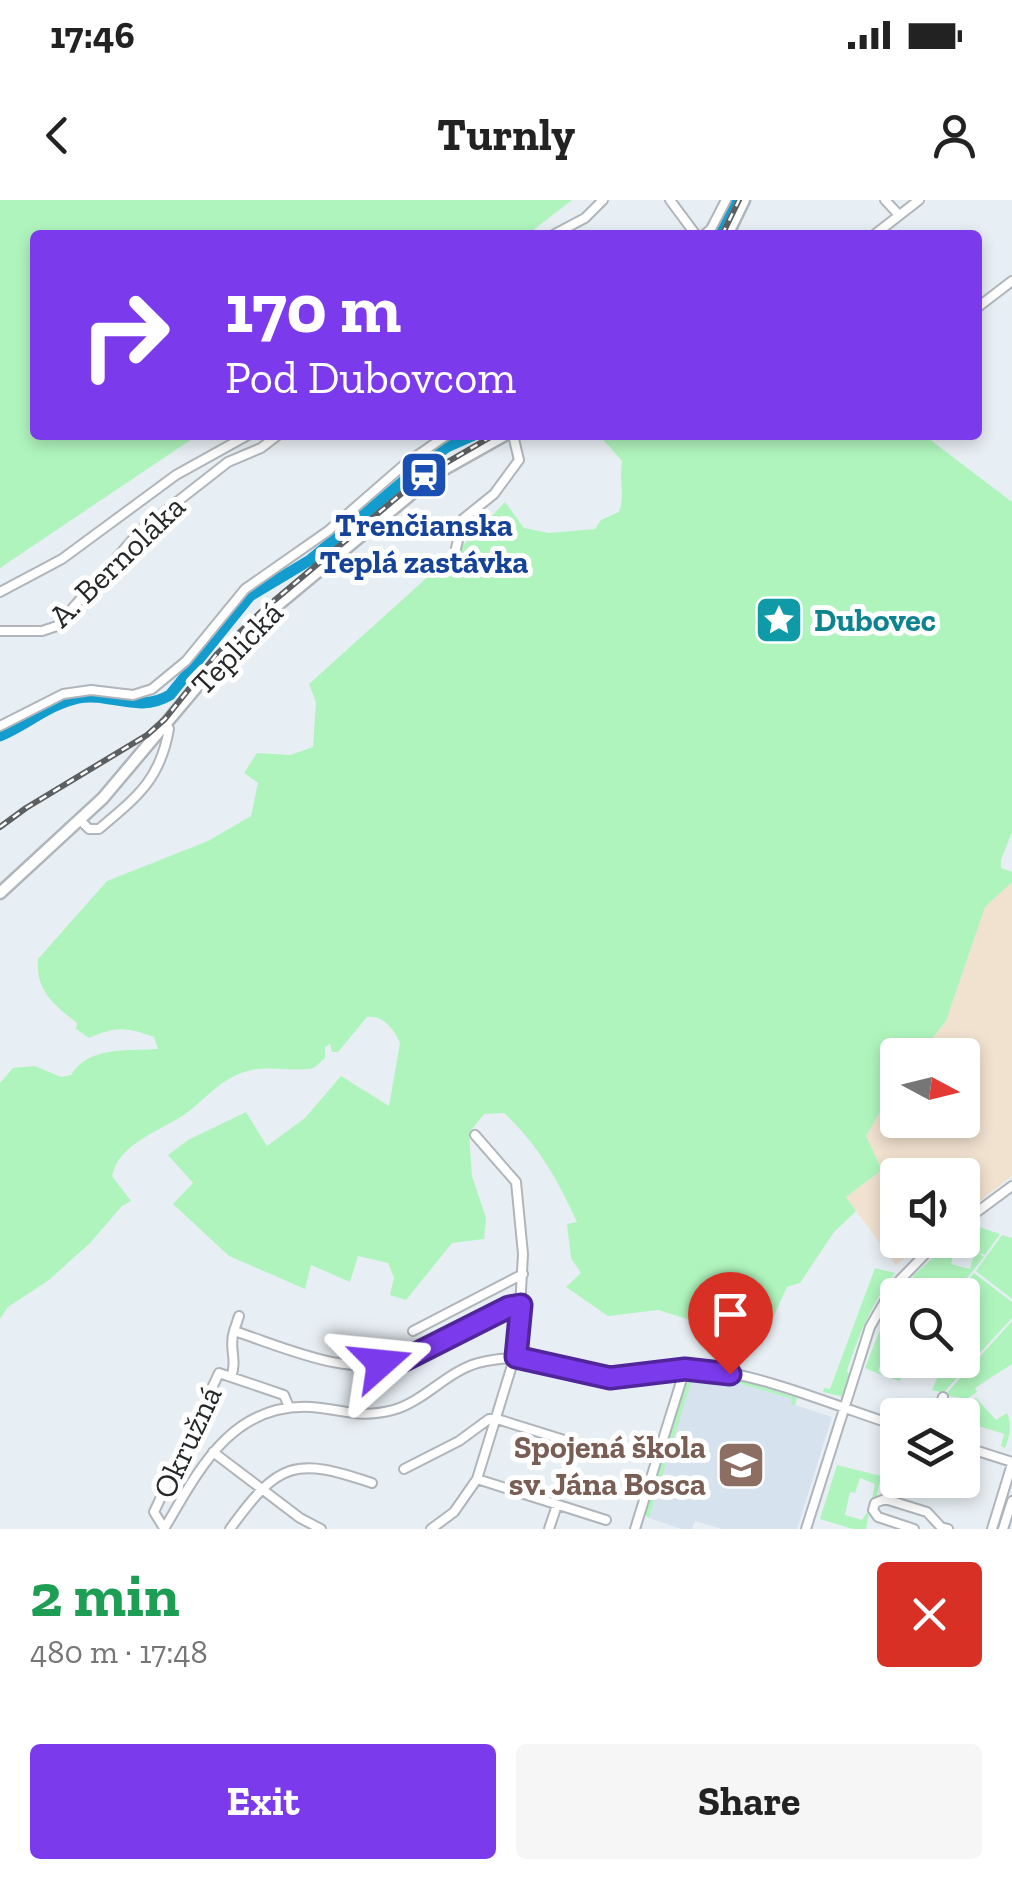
<!DOCTYPE html>
<html lang="en">
<head>
<meta charset="utf-8">
<style>
	:root { --surface:#fff; --page:#f6f6f6; --text:#222; --muted:#767676; --accent:#7c3aed }
	body { margin:0; font-family:"Zilla Slab",serif; background:var(--page); color:var(--text); height:100vh; display:flex; flex-direction:column; font-size:38px; white-space:nowrap }
	* { box-sizing:border-box; margin:0 }
	p { font-size:32px; color:var(--muted) }
	.icon { flex:none; width:55px; height:55px; fill:none; stroke:currentColor; stroke-width:2; stroke-linecap:round; stroke-linejoin:round }
	.map { position:relative; height:1329px; overflow:hidden }
	.drawer { display:flex; flex-direction:column; background:var(--surface); flex:1 }
	.drawer>* { flex:none }
	.banner { position:absolute; left:30px; top:30px; width:952px; height:210px; border-radius:10px; box-shadow:0 5px 15px #0003; background:#7c3aed; color:#fff; overflow:hidden }
	.needle { width:65px; rotate:97deg }
	.tools { position:absolute; left:880px; top:838px; display:grid; gap:20px }
	.tools a { display:grid; place-items:center; width:100px; height:100px; border-radius:10px; background:var(--surface); box-shadow:0 5px 15px #0003; font-size:50px }
	.pin { position:absolute; display:grid; place-items:center; width:85px; height:85px; color:#fff; margin:-102px -42px; border-radius:50% 50% 50% 0; rotate:-45deg; box-shadow:0 0 10px #0007 }
	.pin .icon { rotate:45deg }
	.me { position:absolute; width:110px; margin:-55px; rotate:72deg; stroke-linejoin:round; filter:drop-shadow(0 0 8px #0008) }
	.turn { display:flex; align-items:center; gap:35px; height:210px; padding:0 30px; font-size:45px }
	.turn .icon { width:130px; height:130px; stroke-width:2.5 }
	.turn b { display:block; font-size:70px; line-height:85px }
	.round { display:grid; place-items:center; flex:none; width:105px; height:105px; border-radius:10px; background:var(--page) }
	.headline { display:flex; align-items:center; justify-content:space-between; height:170px; padding:0 30px }
	h1 { font-size:60px; font-weight:700; line-height:75px; color:#1e9e55 }
	.action { display:flex; gap:20px; margin-top:auto; padding:20px 30px }
	.action a { flex:1; height:115px; border-radius:10px; background:var(--accent); color:#fff; font-size:40px; font-weight:700; line-height:115px; text-align:center }
	.action a+a { background:var(--page); color:var(--text) }
	.status { display:flex; justify-content:space-between; align-items:center; height:70px; padding:0 50px; background:var(--surface); direction:ltr }
	.status svg { height:28px; fill:currentColor }
	header { display:flex; justify-content:space-between; align-items:center; height:130px; padding:0 30px; background:var(--surface); font-size:45px; font-weight:700 }
	.map>svg:first-child { display:block }
	.industrial { fill:#f1e1cf }
	.built { fill:#d6e2ed }
	.green { fill:#aff4bd }
	.lines { fill:none; stroke-linecap:round; stroke-linejoin:round }
	.river { stroke:#139dcf; stroke-width:11 }
	.minor-casing { stroke:#afb5ba; stroke-width:12 }
	.major-casing { stroke:#afb5ba; stroke-width:15 }
	.minor { stroke:#fff; stroke-width:8 }
	.major { stroke:#fff; stroke-width:10 }
	.rail-casing { stroke:#5c5f62; stroke-width:6 }
	.rail { stroke:#fff; stroke-width:2.5; stroke-dasharray:8; stroke-linecap:butt }
	.route-casing { stroke:#51269a; stroke-width:25 }
	.route { stroke:#7c3aed; stroke-width:18 }
	.labels { text-anchor:middle; stroke-width:10; stroke-linejoin:round; paint-order:stroke }
	.transit-label { font-size:32px; font-weight:bold; fill:#164399; stroke:#fff }
	.street-label { font-size:32px; fill:#252729; stroke:#fff }
	.culture-label { font-size:32px; font-weight:bold; fill:#0d838f; stroke:#fff; text-anchor:start }
	.education-label { font-size:32px; font-weight:bold; fill:#785e54; stroke:#fff; text-anchor:end }
</style>
</head>
<body>
<div class="status"><b>17:46</b><svg viewBox="0 0 49 12"><path d="M0 12V9h3v3zM5 12V6h3v6zM10 12V3h3v9zM15 12V0h3v12zM26 1h20v11H26zM47 4h2v5h-2z"/></svg></div>
<header><svg class="icon" aria-label="back" viewBox="0 0 24 24"><path d="M15 5l-7 7 7 7"/></svg>Turnly<svg class="icon" aria-label="person" viewBox="0 0 24 24"><circle cx="12" cy="8" r="4"/><path d="M4 21q1-7 8-7t8 7"/></svg></header>
<div class="map">
<svg width="1012" height="1329" viewBox="0 0 1012 1329">
	<rect width="100%" height="100%" fill="#e8eff4"/>
	<path class="industrial" d="M1012,682V976L963,1014L962,975H898V1040H928L896,1065L846,997L882,970L866,936L897,883L898,920H962V855H919L946,821L985,707Z"/>
	<path class="built" d="M692,1175L725,1179L792,1199V1204L832,1217L797,1329H722L695,1321L692,1329H682L649,1318Z"/>
	<path class="green" d="M0,0H572L527,35H35V235H198L0,368Z
		M599,235H924L1012,302V632L1001,660V668L1012,672V682L985,707L946,821L919,855H898L897,883L866,936L882,970L846,997L856,1011L834,1032L800,1083L787,1087L762,1142L658,1110L608,1116L566,1087L581,1073L571,1058L567,1024L577,1022C557,979 539,946 504,913L484,914L469,933L472,976L486,1018L484,1039L452,1043L406,1100L390,1095L394,1078L388,1063L358,1056L350,1082L311,1065L305,1089L229,1056L173,1004L193,983L168,955L188,940L246,912L267,946L305,918L341,876L389,906L400,843C394,829 383,815 367,817L338,852H332L330,844L325,847V858L314,868C294,872 272,866 252,870C223,876 210,895 188,912C164,930 119,942 112,976L131,1001L122,1006L90,1043L49,1080L8,1107L0,1119V883L13,868L35,866L61,877L71,875C88,846 128,851 158,849L154,837C126,827 116,826 89,838L76,829L77,823C54,805 35,790 38,759L107,681L208,641L251,616L258,583L244,573L257,553L290,555L313,547L316,502L309,484L473,336L505,302L524,328L549,333L595,329L601,320L619,312C625,297 619,278 622,261Z
		M976,1026L1000,1034L985,1055L979,1053L984,1057L953,1095H942L943,1089L924,1083L920,1095L906,1092L899,1095L915,1074L947,1045L955,1047L951,1064L970,1069L974,1055L968,1053L971,1052L969,1049L974,1033H977Z
		M1002,1035L1012,1038V1099L976,1071Z
		M875,1068L895,1073C871,1104 859,1135 847,1171L851,1177L844,1197L823,1192L824,1188L830,1189Z
		M974,1073L1012,1102V1118L943,1193L932,1190L938,1176L948,1178L952,1164L940,1160H962L963,1116H968L963,1114L962,1095H956Z
		M887,1112L897,1116L893,1117L888,1130L897,1134L898,1160H909L900,1181L891,1178H898L902,1163L883,1158L878,1171L884,1176L865,1168Z
		M1012,1121V1164L975,1188L977,1192L967,1199L945,1195Z
		M698,1172L728,1176L797,1198L795,1205L791,1204L792,1199L725,1179L693,1176L649,1318L642,1313L688,1173Z
		M976,1198L996,1220L1007,1213C1012,1225 1010,1235 1005,1248L1001,1246L1004,1234L963,1221L962,1215L938,1214L944,1201L964,1205Z
		M837,1265L881,1276L876,1299L871,1303L875,1284L860,1278L855,1293L850,1292L845,1315L862,1320L870,1308L866,1329H853L820,1319Z"/>
	<g class="lines">
		<path class="river" d="M716,35L733,0
			M0,536C26,525 50,504 78,498C110,492 138,514 170,495L250,396L310,360L426,262L447,247L474,235"/>
		<g class="minor-casing">
			<path id="minor" d="M670,0L696,35
				M885,0L899,15
				M553,35L585,18L603,0
				M704,35L711,29L726,0
				M874,35L919,0
				M978,107L1012,81
				M453,361L463,319L494,294L519,260L513,235
				M0,392L62,359L176,275L248,235
				M0,431H42L57,426L141,330L228,262L261,248L278,235
				M0,526L63,494L91,490L133,495L152,489L186,461L245,389L328,331L405,264L447,235
				M80,620L89,629H99C137,597 160,580 169,529L167,525
				M962,1023L1012,986
				M234,1131L239,1116
				M413,1131L523,1074
				M231,1177C238,1158 228,1148 234,1131C287,1148 349,1179 406,1159C441,1147 476,1124 509,1107L521,1105
				M937,1215L943,1197
				M497,1219L577,1244
				M962,1246L1012,1262
				M213,1252L300,1318L321,1329
				M404,1269L459,1241L489,1219H497
				M477,1279L606,1320
				M164,1328L154,1312L219,1173L284,1195L289,1207
				M164,1329C199,1270 231,1203 311,1207C342,1209 359,1219 393,1210C425,1201 446,1172 478,1163C530,1149 556,1171 604,1177C636,1182 669,1166 701,1169C763,1174 837,1207 898,1226
				M230,1329C279,1261 295,1257 372,1283
				M431,1329L454,1312L477,1279L518,1146L523,1054L516,982L475,935
				M549,1329L557,1305
				M635,1329L685,1169
				M806,1329L870,1127L893,1087L939,1040
				M914,1329L878,1317L873,1310L875,1303L885,1299L927,1312L941,1327L948,1329
				M992,1329L1012,1264
				M1003,1329L1012,1301"/>
		</g>
		<g class="major-casing">
			<path id="major" d="M727,35L744,0
				M0,693L103,598L221,458L261,419L434,275L505,235"/>
		</g>
		<use href="#minor" class="minor"/>
		<use href="#major" class="major"/>
		<g class="rail-casing">
			<path id="rail" d="M722,35L739,0
				M0,627L26,608L147,535L165,519L216,455L263,410L420,278L494,235"/>
		</g>
		<use href="#rail" class="rail"/>
	</g>
	<g class="lines">
		<g class="route-casing">
			<path id="route" d="M381,1163L404,1160L509,1107L521,1105L516,1157L610,1178L685,1169L730,1174"/>
		</g>
		<use href="#route" class="route"/>
	</g>
	<defs>
		<g id="station-square" transform="scale(2.5)"><rect x="-9" y="-9" width="18" height="18" rx="4" fill="#1a4fb4" stroke="#fff"/><path d="M-3-6H3Q5-6 5-4V2Q5 4 3 4L4.5 6H3L1.5 4h-3L-3 6H-4.5L-3 4Q-5 4-5 2V-4Q-5-6-3-6ZM-3.5-4v3h7v-3ZM-3.5 1v1.5H-2V1ZM2 1v1.5H3.5V1Z" fill="#fff"/></g>
		<g id="sight-square" transform="scale(2.5)"><rect x="-9" y="-9" width="18" height="18" rx="4" fill="#0f9aa8" stroke="#fff"/><path d="M0-6L1.8-2.2L6-1.7L2.9 1.2L3.7 5.4L0 3.3L-3.7 5.4L-2.9 1.2L-6-1.7L-1.8-2.2Z" fill="#fff"/></g>
		<g id="school-square" transform="scale(2.5)"><rect x="-9" y="-9" width="18" height="18" rx="4" fill="#8d6e63" stroke="#fff"/><path d="M0-5L7-2L0 1L-7-2ZM-4 1L0 2.5L4 1V4Q0 6-4 4Z" fill="#fff"/></g>
	</defs>
	<g fill-rule="evenodd">
		<use href="#station-square" x="424" y="275"/>
		<use href="#sight-square" x="779" y="420"/>
		<use href="#school-square" x="741" y="1265"/>
	</g>
	<g class="labels">
		<g class="transit-label">
			<text x="424" y="336">Trenčianska<tspan x="424" dy="37">Teplá zastávka</tspan></text>
		</g>
		<g class="street-label">
			<text transform="translate(117 361) rotate(-44)" y="11">A. Bernoláka</text>
			<text transform="translate(237 448) rotate(-46)" y="11">Teplická</text>
			<text transform="translate(187 1242) rotate(-65)" y="11">Okružná</text>
		</g>
		<g class="culture-label">
			<text x="814" y="431">Dubovec</text>
		</g>
		<g class="education-label">
			<text x="706" y="1258">Spojená škola<tspan x="706" dy="37">sv. Jána Bosca</tspan></text>
		</g>
	</g>
</svg>
<div class="tools">
<a><svg class="needle" viewBox="-14 -14 28 28"><path d="M0-13l5 13h-10z" fill="#e53935"/><path d="M0 13l5-13h-10z" fill="#767676"/></svg></a>
<a><svg class="icon" aria-label="sound" viewBox="0 0 24 24"><path d="M4 9h4l5-4v14l-5-4H4zM17 9q2 3 0 6"/></svg></a>
<a><svg class="icon" aria-label="search" viewBox="0 0 24 24"><circle cx="10" cy="10" r="6"/><path d="M15 15l6 6"/></svg></a>
<a><svg class="icon" aria-label="layers" viewBox="0 0 24 24"><path d="M12 4l9 5-9 5-9-5zM3 14l9 5 9-5"/></svg></a>
</div>
<div class="pin" style="left:730px;top:1174px;background:#d93025"><svg class="icon" aria-label="arrive" viewBox="0 0 24 24"><path d="M6 21V4h12l-3 4 3 4H6"/></svg></div>
<svg class="me" style="left:381px;top:1163px" viewBox="-20 -20 40 40"><path d="M0-17L14 15 0 8-14 15z" fill="#7c3aed" stroke="#fff" stroke-width="4"/></svg>
<div class="banner">
<div class="turn"><svg class="icon" aria-label="right" viewBox="0 0 24 24"><path d="M7 20v-9h11M14 6l5 5-5 5"/></svg><div><b>170 m</b>Pod Dubovcom</div></div>
</div>
</div>
<section class="drawer">
<div class="headline"><div><h1>2 min</h1><p>480 m · 17:48</p></div><a class="round" style="background:#d93025;color:#fff"><svg class="icon" aria-label="close" viewBox="0 0 24 24"><path d="M6 6l12 12M18 6L6 18"/></svg></a></div>
<div class="action"><a>Exit</a><a>Share</a></div>
</section>
</body>
</html>
